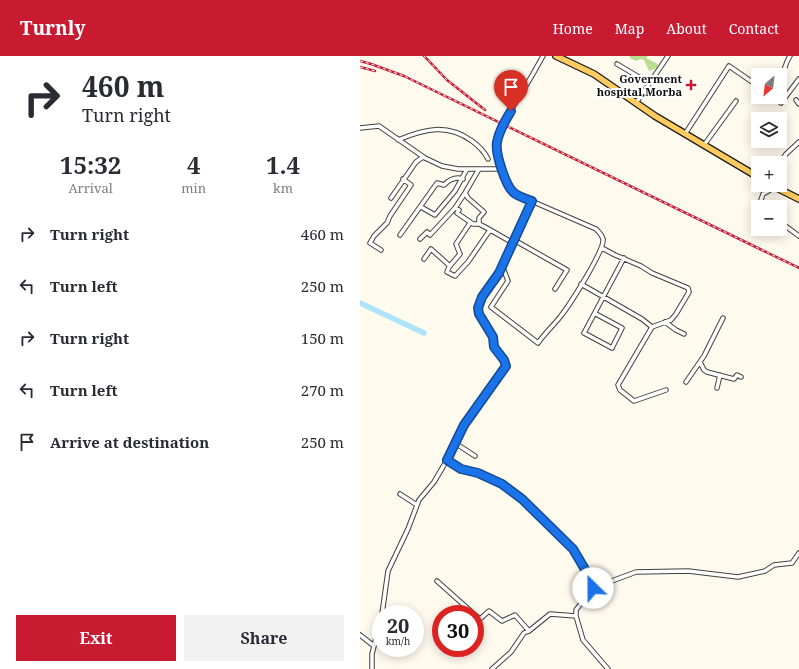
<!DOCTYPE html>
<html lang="en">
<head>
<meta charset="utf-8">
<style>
	:root { --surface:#fff; --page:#f2f2f3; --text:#2b2b33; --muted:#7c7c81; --accent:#c81a31 }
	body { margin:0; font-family:"Noto Serif",serif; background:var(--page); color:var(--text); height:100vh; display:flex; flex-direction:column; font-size:15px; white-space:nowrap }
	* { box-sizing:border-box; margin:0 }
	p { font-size:13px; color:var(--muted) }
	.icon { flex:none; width:22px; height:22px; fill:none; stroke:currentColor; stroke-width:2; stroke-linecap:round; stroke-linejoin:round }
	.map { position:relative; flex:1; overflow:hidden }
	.drawer { display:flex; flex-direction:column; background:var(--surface); width:360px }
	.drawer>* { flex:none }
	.hud { background:#fff; color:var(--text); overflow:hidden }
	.needle { width:26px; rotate:208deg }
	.controls { position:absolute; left:391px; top:12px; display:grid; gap:8px }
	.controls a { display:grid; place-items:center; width:36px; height:36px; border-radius:0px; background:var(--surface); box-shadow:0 2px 10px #0003; font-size:20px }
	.speed { position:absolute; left:12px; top:549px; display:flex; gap:8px; font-size:20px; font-weight:700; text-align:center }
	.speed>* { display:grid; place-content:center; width:52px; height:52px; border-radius:50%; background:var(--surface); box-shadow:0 2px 10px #0003; line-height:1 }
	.speed small { font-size:10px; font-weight:400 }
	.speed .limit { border:6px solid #d22; background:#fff; color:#111 }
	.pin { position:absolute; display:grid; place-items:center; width:34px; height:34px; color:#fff; margin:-41px -17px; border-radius:50% 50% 50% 0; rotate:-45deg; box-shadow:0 0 4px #0007 }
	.pin .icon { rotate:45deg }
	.me { position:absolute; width:44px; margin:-22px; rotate:337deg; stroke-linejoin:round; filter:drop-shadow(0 0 3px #0008) }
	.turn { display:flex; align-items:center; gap:14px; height:84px; padding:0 16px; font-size:18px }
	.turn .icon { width:52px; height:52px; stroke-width:2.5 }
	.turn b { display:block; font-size:28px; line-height:34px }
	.eta { display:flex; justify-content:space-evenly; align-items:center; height:68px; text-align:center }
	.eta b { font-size:24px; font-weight:700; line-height:28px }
	.cta { display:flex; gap:8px; margin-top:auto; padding:8px 16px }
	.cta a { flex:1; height:46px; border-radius:0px; background:var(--accent); color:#fff; font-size:16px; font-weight:700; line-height:46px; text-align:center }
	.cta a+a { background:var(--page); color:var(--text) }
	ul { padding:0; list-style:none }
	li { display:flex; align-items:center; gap:12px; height:52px; padding:0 16px }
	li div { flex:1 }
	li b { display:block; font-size:15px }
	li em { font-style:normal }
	header { display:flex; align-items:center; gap:24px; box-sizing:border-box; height:56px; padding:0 20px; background:var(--accent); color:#fff }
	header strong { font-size:19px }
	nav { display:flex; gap:22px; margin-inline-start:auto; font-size:14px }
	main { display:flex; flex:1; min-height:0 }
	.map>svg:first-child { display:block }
	.forest { fill:#bbdf92 }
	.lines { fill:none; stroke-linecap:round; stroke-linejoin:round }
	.river { stroke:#aee4fb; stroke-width:5.5 }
	.street-casing { stroke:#404040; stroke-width:5.5 }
	.primary-casing { stroke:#1e1e1e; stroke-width:8 }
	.street { stroke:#fff; stroke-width:3.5 }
	.primary { stroke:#ffcb5e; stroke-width:5.5 }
	.rail-casing { stroke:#c81a31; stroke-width:2.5 }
	.rail { stroke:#fff; stroke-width:1; stroke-dasharray:3; stroke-linecap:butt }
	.route-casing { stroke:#114b97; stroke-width:10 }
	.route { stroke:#1a73e8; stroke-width:7 }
	.poi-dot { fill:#c81a31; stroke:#fff; stroke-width:1.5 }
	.labels { text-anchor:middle; stroke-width:4; stroke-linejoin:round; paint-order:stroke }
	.poi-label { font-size:11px; font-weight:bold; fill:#0d0d0d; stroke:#fff; text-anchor:end }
</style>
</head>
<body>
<header>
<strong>Turnly</strong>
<nav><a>Home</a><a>Map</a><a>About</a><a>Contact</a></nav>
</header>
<main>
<section class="drawer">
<div class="hud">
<div class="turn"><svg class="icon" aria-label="right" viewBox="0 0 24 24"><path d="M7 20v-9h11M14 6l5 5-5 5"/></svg><div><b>460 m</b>Turn right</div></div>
</div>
<div class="eta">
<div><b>15:32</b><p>Arrival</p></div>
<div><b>4</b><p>min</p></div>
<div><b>1.4</b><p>km</p></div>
</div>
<ul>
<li><svg class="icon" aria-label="right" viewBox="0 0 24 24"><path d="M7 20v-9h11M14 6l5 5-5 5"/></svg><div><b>Turn right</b></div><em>460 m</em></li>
<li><svg class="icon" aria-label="left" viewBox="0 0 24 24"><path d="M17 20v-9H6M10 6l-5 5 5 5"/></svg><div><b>Turn left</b></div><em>250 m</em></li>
<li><svg class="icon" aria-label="right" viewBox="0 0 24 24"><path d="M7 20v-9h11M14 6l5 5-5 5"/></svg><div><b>Turn right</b></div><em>150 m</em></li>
<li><svg class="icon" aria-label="left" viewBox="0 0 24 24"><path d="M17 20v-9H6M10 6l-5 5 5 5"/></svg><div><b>Turn left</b></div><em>270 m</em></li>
<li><svg class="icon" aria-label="arrive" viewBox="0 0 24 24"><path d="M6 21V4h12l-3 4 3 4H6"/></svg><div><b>Arrive at destination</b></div><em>250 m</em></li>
</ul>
<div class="cta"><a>Exit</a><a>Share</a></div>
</section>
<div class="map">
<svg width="439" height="613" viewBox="0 0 439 613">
	<rect width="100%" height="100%" fill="#fffaee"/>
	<path class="forest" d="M269,0H288L286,2L298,8L297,12L289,15L284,4L280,3L277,5L271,3Z"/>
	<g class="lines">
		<path class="river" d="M0,247L64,277"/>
		<g class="street-casing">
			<path id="street" d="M257,8L289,27
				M420,22C425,15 425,7 430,0
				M413,41L421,47L439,23
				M436,44L439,48
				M276,47L308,0
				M0,72L19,70L65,102L82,110L98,113H142
				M325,78L369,10L398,30
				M38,84C64,73 87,67 112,85C119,90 124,95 128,103
				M344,89L376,45
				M420,107L426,98L439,86
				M105,137L119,113
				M31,142L56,106L63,101
				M61,151L75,159L95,135L107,113
				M406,151L401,144L403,138L410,134L414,130
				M95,152L99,154L97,157L113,168H119L125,171L153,187
				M420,166L439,180
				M110,167L96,188L100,198L89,211L87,216L95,220L108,206L130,174
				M40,179L77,127L84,129C89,124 95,120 103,123
				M60,183L67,176L70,179L95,152L105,137L108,142L124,156L119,162V168
				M154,184L207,214L195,233
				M242,192L255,199L281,210L292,217L328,232L329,236L316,258L311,264L292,271L258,329L260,334L274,345L306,334
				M21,194L10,187L14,180L27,167L30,160L51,129L43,123
				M64,203L71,193L90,210
				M142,209L148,225L131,251L178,287C185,277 193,270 200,261C209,250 245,194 243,183C242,179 239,176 236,173L153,137C146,127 135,100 136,87C138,71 153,52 161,38C169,25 176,13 183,0
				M221,228L282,263L292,271
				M236,258L262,272L252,292L224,277L264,202
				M305,266L316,274L324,278
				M340,306L344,314L347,316L374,323L377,319L381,321
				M326,326L344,300L363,262
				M357,332L360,319
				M95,387L115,400
				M87,404L101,413L118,417L142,428L162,443L213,493L233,527V532L229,537L216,554V560L223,584L248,613
				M40,438L57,449
				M77,525L114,558
				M233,532L276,516L328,515L378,521L405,515L414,509L432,507L439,497
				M22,558L28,515L48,473L59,444L74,426L87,404L104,369L146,310L144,304L134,291L133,281L119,258L117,252L122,241L139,217L172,145
				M115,559L120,563L129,555L142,565L155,559L169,575
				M0,579L14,590
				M12,613V598L21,562
				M132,613L151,596L164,577L169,575L190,558L216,560"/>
		</g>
		<g class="primary-casing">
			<path id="primary" d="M196,0L234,18L295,60L398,121
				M411,129L439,143"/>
		</g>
		<use href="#street" class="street"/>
		<use href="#primary" class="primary"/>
		<g class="rail-casing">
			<path id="rail" d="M64,0L87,24L125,54
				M0,5L11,8L44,20L439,212
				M0,11L15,15"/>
		</g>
		<use href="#rail" class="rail"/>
	</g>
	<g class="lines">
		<g class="route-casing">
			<path id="route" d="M151,55C145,65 139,75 137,86C135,97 145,128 153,136C157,140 166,143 172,145L139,217L122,241L118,252L119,258L133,281L134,291L144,304L146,310L104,369L87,404L101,413L118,417L142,428L162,443L213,493L233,527V532"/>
		</g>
		<use href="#route" class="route"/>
	</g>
	<path class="poi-dot" d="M329 23h4v4h4v4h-4v4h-4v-4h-4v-4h4z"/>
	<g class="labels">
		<g class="poi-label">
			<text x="322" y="27">Goverment<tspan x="322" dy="13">hospital,Morba</tspan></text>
		</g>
	</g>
</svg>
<div class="controls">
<a><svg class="needle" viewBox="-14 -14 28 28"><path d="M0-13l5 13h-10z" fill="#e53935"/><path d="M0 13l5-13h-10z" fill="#7c7c81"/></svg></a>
<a><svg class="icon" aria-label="layers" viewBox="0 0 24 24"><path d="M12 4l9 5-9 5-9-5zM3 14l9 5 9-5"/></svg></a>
<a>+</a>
<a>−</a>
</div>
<div class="speed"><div>20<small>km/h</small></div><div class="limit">30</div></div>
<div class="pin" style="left:151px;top:55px;background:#d93025"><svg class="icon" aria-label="arrive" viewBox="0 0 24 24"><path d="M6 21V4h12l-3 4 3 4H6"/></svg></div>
<svg class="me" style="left:233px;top:532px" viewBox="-20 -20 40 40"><circle r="19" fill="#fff"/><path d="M0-13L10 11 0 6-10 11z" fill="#1a73e8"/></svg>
</div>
</main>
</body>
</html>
